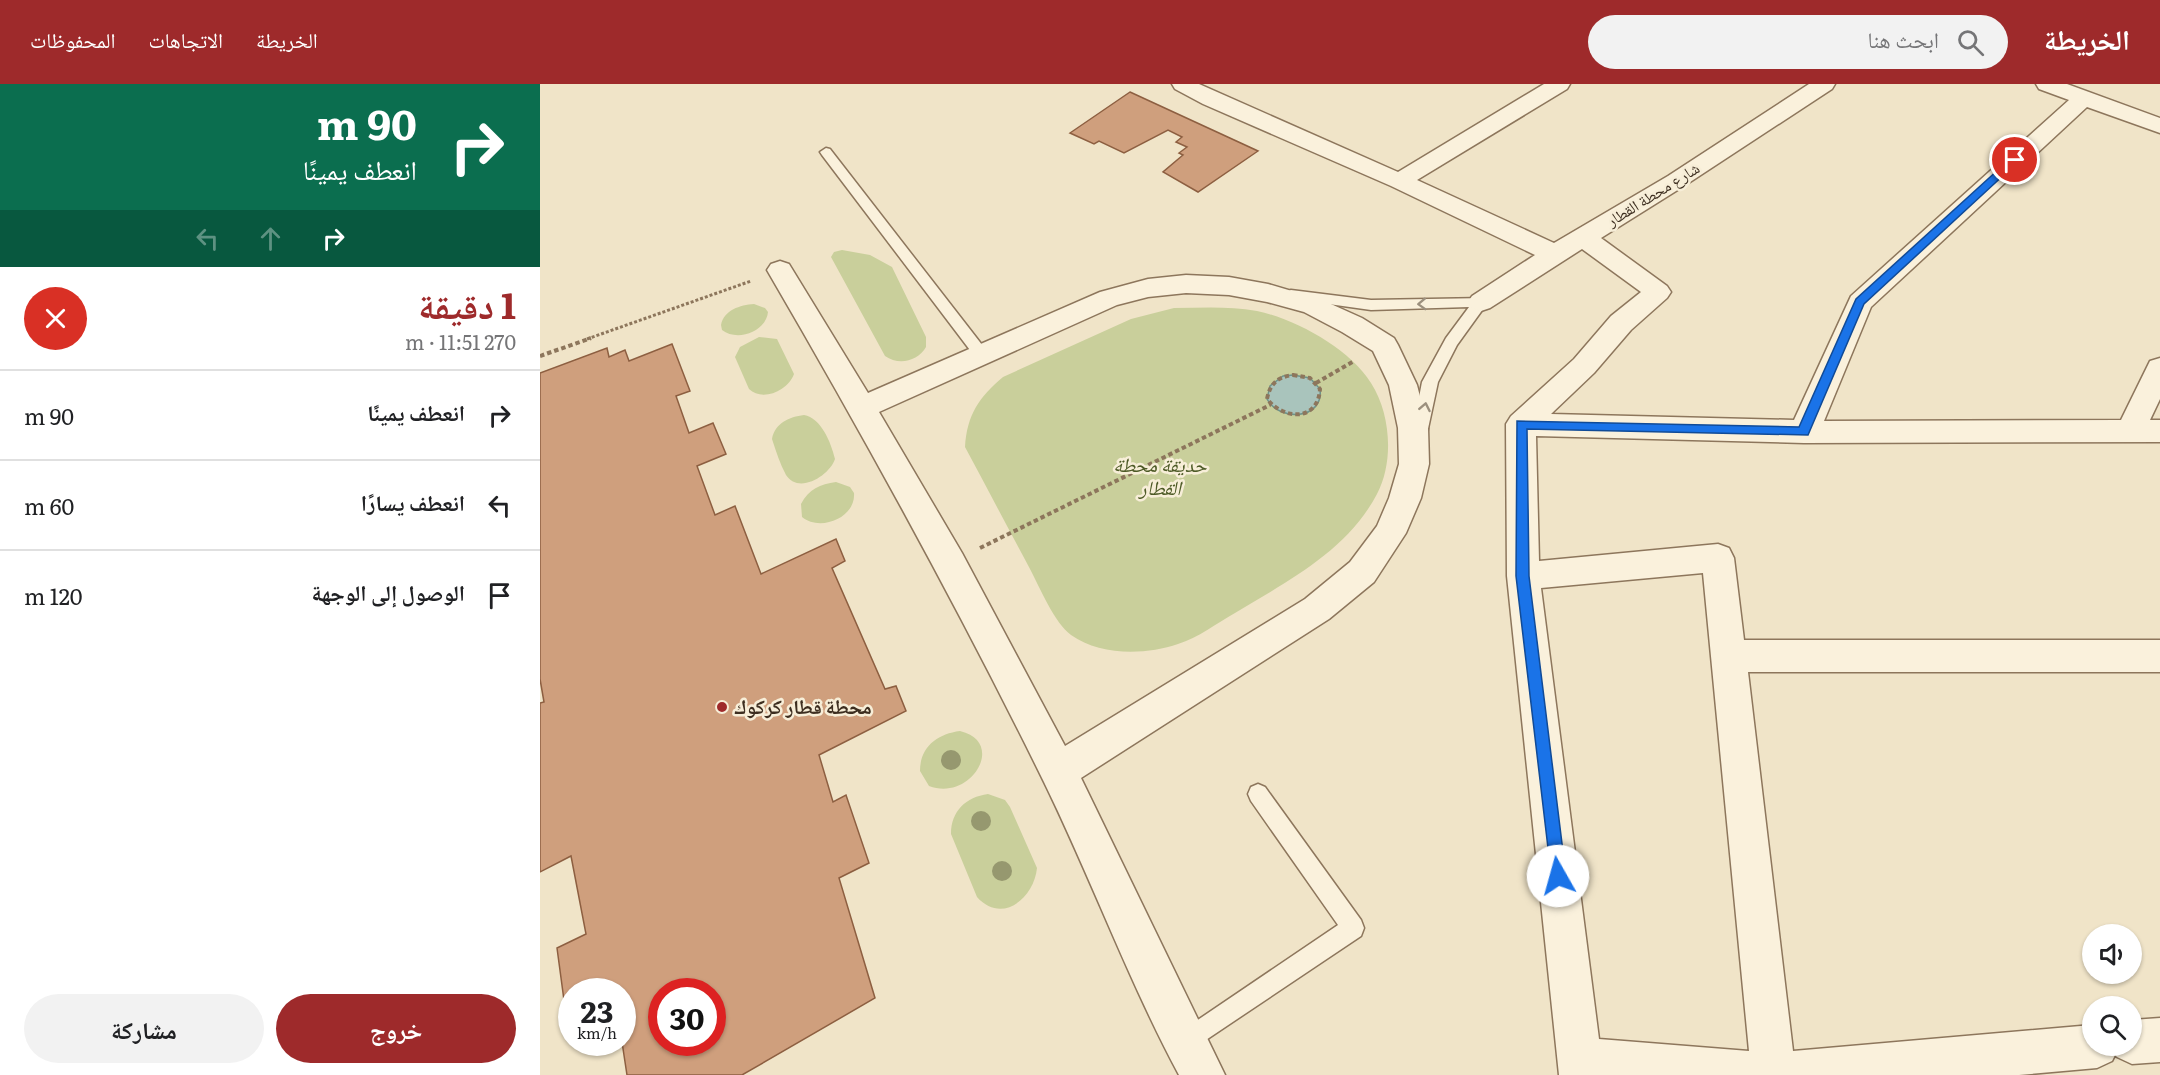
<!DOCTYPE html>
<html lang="ar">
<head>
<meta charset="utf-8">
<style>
	:root { --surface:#fff; --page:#f2f2f2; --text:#202124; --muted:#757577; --line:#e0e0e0; --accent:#9e2a2b }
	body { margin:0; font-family:Literata,"Noto Naskh Arabic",serif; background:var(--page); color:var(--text); direction:rtl; height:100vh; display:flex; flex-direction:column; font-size:22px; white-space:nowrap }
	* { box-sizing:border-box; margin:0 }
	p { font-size:20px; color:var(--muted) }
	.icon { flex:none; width:33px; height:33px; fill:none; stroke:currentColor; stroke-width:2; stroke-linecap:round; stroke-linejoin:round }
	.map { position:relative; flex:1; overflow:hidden; direction:ltr }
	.side { display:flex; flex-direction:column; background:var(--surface); width:540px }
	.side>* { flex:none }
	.guide { background:#0b6e4f; color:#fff; overflow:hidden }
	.controls { position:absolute; left:1542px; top:840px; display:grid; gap:12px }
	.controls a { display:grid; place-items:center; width:60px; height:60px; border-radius:50%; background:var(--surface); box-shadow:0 2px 4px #0004; font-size:30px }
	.speed { position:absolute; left:18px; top:894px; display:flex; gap:12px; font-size:30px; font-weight:700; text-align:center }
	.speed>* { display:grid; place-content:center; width:78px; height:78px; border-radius:50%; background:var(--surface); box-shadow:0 2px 4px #0004; line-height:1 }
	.speed small { font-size:15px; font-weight:400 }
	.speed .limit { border:9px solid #d22; background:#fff; color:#111 }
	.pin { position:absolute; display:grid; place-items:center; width:51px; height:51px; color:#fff; margin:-26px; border:3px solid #fff; border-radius:50%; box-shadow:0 2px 6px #0007 }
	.me { position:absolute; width:66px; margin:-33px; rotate:353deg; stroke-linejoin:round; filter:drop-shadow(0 0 4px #0008) }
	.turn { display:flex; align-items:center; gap:21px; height:126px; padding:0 24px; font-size:27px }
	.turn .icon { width:78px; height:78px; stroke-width:2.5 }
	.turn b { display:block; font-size:42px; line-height:51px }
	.lanes { display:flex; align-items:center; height:57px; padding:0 24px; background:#0003; justify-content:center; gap:30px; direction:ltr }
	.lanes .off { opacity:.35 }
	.round { display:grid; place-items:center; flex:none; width:63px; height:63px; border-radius:32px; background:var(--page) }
	.head { display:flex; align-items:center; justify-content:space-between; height:102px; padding:0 24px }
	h1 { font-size:36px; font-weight:700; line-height:45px; color:var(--accent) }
	.cta { display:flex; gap:12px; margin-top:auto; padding:12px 24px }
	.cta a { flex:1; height:69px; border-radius:36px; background:var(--accent); color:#fff; font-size:24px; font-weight:700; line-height:69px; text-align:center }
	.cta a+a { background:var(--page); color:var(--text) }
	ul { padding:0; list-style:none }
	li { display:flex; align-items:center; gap:18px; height:90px; padding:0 24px; border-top:2px solid var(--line) }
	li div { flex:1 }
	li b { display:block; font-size:22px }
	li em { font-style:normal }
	header { display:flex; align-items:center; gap:36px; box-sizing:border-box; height:84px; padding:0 30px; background:var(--accent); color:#fff }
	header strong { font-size:28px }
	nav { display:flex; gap:33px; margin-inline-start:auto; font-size:21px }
	.search { width:420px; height:54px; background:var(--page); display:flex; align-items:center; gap:15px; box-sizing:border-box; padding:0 21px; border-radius:33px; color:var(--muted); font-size:22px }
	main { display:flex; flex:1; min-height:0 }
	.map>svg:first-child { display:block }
	.green { fill:#c9cf9b }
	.water { fill:#a9c4bc; stroke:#6f938a; stroke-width:1.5 }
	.building { fill:#cf9f7d; stroke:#8d5f41; stroke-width:1.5; fill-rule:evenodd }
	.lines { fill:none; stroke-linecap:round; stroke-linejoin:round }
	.lane-casing { stroke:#8d765c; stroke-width:3 }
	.street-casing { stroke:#8d765c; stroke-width:3 }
	.path-far1 { stroke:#8d765c; stroke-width:3; stroke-dasharray:3 2; stroke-linecap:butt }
	.path { stroke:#8d765c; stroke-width:4; stroke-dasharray:4.5 3; stroke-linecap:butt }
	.lane { fill:#faf1dc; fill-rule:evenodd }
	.street { fill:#faf1dc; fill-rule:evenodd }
	.tree { fill:#96986f }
	.oneway { stroke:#9c907e }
	.route { fill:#1a73e8; stroke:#114b97; stroke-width:1.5 }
	.poi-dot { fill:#9e2a2b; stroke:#f7eed8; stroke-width:2 }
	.labels { text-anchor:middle; stroke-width:5; stroke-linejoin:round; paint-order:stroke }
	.far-street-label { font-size:16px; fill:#3d2e20; stroke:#f7eed8 }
	.park-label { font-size:20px; font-style:italic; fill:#4d5a26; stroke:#f7eed8 }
	.poi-label { font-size:20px; font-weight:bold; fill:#3d2e20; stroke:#f7eed8; text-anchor:start }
</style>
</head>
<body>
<header>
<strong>الخريطة</strong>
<div class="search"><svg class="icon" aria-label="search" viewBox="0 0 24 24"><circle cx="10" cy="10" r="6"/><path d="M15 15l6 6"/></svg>ابحث هنا</div>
<nav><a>الخريطة</a><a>الاتجاهات</a><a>المحفوظات</a></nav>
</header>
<main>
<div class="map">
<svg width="1620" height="991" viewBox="0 0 1620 991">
	<rect width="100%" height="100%" fill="#f0e4c8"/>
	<path class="green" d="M302,166L330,171L352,183L386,253V263C378,277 359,282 345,272L291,173L294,168Z
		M214,220L225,224L228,228C226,248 197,258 182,246L181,241C184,226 200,221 214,220Z
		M634,224C662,224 689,222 717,227C756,235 810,265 831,299C851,330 854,378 837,410C807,467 748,497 695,529C677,539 658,554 638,560C606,571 560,572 531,551C514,538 500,504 490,485C468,444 447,404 425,363C427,331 439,313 463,293L591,235Z
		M219,253L237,255L254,290C248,307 222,318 209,305L195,273L200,263Z
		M264,331C281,334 291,358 295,375C290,391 259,411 246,391C240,380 236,367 232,355C235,339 249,333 264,331Z
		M296,398L310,403L314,409C316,434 280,448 262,433L261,420C269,405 280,400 296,398Z
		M420,647C467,658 431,718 389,702L380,687C380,663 397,650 420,647Z
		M448,710L465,716L470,723L497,784C494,814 462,841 437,813L411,750C411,727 426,713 448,710Z"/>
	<path class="water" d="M753,291L770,294L780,305C784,336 739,338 727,315L730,302L743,292Z"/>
	<path class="building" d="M590,8L718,67L658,108L623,88L643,71L639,69L647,63L636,58L642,53L628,46L584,69L559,57L554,60L530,49Z
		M132,260L150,307L136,312L149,349L173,339L186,370L157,382L175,431L195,422L221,490L296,455L305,477L292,484L345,605L356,602L366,627L279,671L293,718L306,711L329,779L299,794L335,914L202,991H87L82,958V908H32V944L28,946L17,864L46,850L31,772L0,788V619L4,618L0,595V289L67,264L69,273L85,266L89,277ZM122,908H172V958H122Z"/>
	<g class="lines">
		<g class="lane-casing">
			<path id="lane" d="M286,64L290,65L446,266L449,270L446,274H436L282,71L280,68Z
				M751,206L831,216L946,214L948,218L917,261L898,298L886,354L880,356L874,354L872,350L882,298L906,254L929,223L831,226L746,214L744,211L746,208Z
				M718,700L725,703L821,836L824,844L821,852L645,970L637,966L633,958L637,950L798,841L711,717L708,710L711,703Z"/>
		</g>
		<g class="street-casing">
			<path id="street" d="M632,0H659L858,88L1004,0H1030L1027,5L877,96L1014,159L1128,92L1269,0H1295L1292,5L1144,102L1061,154L1127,202L1131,208L1127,214L1091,246L1054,289L1011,330L1254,336L1311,212L1529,16L1499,5L1496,0H1527L1620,34V49L1547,23L1331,223L1284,337L1581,336L1610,277L1620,274V315L1610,336H1620V358L1264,359L996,352L999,477L1178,460L1189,464L1194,474L1204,556H1620V588H1208L1253,967L1552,941V962H1592V936L1620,934V978L1592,980L1577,973L1575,971L1572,977L1557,984L1479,991H1019L967,492L966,340L971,332L1034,275L1071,232L1101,208L1042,165L950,224L941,227L932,224L928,218L932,212L995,171L851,102L663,20L635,5ZM1163,489L1209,967L1059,955L1001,504Z
				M240,177L249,180L328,309L560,208L608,195L646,191L689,193L728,200L782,216L822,234L854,254L858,261L877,301L888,344L889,380L881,414L866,449L834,498L789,535L541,694L685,991H639C588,896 551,794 504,698C418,523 325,354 227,186L231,180ZM646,209L689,211L727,218L764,228L802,248L833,267L849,301L858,344L859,380L849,414L837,442L810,478L765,515L525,662L422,469L339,328L577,221L608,213Z"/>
		</g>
		<path class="path-far1" d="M47,255L211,197"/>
		<path class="path" d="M0,272L51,254
			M753,291L770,294L780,305C778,338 744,336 727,315C730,300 737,293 753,291Z
			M776,299L814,277
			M440,464L730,321"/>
		<use href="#lane" class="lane"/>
		<use href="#street" class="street"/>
	</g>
	<g class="tree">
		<circle cx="411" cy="676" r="10"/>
		<circle cx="441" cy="737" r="10"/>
		<circle cx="462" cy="787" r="10"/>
	</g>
	<defs><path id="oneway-chevron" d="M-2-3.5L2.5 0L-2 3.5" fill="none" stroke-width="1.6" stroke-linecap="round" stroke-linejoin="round" transform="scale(1.5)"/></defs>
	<g class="oneway">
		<use href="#oneway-chevron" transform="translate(882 220) rotate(178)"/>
		<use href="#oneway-chevron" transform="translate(885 323) rotate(-79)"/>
	</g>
	<path class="route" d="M1471,74L1480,76L1324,220L1268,351L987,345L989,492L1026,792L1024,798L1018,800L1012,798L976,492L977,337L1259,343L1316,215Z"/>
	<circle class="poi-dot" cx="182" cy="623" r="6"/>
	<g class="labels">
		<g class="far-street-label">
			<text transform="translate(1113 110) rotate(-32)" y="6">شارع محطة القطار</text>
		</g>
		<g class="park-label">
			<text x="620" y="388">حديقة محطة<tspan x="620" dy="23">القطار</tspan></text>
		</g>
		<g class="poi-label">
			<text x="194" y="630">محطة قطار كركوك</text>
		</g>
	</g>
</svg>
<div class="controls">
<a><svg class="icon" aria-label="sound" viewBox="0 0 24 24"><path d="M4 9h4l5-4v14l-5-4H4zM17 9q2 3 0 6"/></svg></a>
<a><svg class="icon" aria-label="search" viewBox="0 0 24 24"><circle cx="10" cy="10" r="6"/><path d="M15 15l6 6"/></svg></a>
</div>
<div class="speed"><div>23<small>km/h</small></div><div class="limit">30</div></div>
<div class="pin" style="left:1475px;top:76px;background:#d93025"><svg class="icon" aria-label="arrive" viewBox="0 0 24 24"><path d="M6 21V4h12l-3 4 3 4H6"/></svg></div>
<svg class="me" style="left:1018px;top:792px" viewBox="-20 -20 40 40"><circle r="19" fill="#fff"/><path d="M0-13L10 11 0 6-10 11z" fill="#1a73e8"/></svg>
</div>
<section class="side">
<div class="guide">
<div class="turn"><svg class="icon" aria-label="right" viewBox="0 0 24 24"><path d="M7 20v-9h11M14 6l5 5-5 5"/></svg><div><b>90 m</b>انعطف يمينًا</div></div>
<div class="lanes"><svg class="icon off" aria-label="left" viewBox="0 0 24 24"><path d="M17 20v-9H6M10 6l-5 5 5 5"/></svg><svg class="icon off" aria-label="ahead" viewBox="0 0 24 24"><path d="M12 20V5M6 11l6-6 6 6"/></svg><svg class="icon" aria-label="right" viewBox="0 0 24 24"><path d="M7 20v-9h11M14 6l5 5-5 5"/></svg></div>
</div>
<div class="head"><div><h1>1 دقيقة</h1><p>270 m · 11:51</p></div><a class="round" style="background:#d93025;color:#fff"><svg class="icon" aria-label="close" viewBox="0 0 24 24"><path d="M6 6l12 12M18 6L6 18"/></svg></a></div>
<ul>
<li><svg class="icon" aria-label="right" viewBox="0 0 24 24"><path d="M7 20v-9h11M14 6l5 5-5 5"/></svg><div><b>انعطف يمينًا</b></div><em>90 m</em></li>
<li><svg class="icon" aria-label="left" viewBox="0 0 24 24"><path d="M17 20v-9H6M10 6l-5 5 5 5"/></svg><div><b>انعطف يسارًا</b></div><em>60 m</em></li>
<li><svg class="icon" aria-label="arrive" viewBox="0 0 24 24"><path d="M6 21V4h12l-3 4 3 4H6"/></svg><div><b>الوصول إلى الوجهة</b></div><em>120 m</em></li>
</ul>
<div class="cta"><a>خروج</a><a>مشاركة</a></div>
</section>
</main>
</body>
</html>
